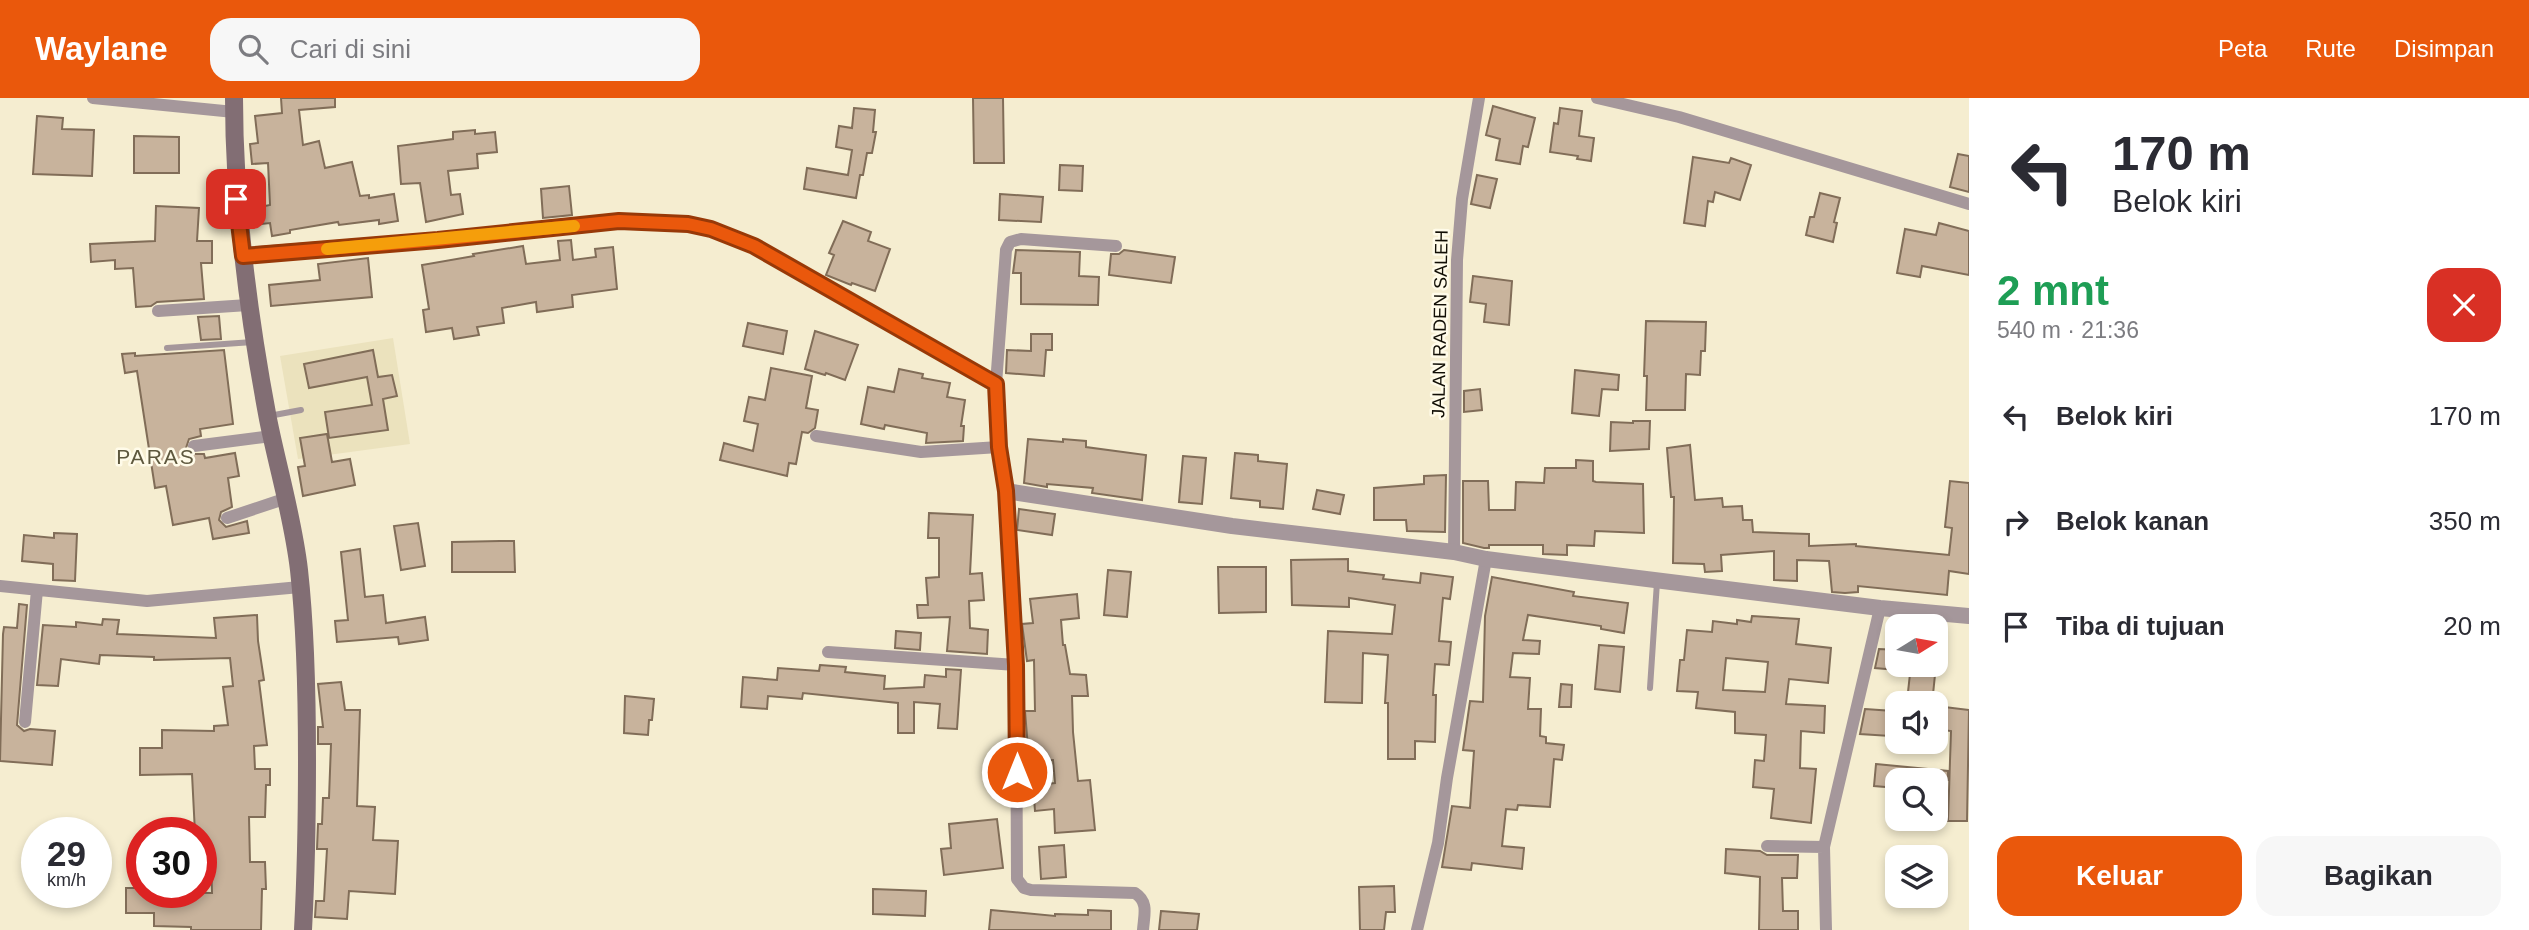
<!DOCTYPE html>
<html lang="id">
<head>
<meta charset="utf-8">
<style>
	:root { --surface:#fff; --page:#f7f7f7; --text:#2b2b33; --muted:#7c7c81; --accent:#ea580c }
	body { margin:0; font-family:Helvetica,sans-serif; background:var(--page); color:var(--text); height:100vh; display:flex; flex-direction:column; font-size:26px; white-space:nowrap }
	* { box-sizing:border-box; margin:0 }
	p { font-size:23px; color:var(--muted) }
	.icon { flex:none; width:38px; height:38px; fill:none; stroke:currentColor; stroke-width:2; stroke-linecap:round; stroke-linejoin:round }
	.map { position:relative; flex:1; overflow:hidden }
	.details { display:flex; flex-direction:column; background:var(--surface); width:560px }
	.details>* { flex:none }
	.hud { background:#fff; color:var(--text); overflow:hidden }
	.needle { width:46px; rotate:79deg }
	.fabs { position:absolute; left:1885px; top:516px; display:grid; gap:14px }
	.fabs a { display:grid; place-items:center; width:63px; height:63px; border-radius:14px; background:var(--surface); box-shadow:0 4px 10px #0003; font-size:35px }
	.speed { position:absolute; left:21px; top:719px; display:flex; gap:14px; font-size:35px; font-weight:700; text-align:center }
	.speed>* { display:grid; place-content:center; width:91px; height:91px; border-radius:50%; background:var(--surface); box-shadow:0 4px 10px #0003; line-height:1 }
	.speed small { font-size:18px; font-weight:400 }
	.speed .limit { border:10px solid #d22; background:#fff; color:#111 }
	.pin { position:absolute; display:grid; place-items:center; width:60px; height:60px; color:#fff; margin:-30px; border-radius:14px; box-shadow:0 4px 10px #0006 }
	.me { position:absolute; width:77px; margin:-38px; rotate:0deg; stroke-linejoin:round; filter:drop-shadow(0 0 5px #0008) }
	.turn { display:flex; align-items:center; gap:24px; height:147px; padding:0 28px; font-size:32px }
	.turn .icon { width:91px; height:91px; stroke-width:2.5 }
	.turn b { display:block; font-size:49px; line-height:60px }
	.round { display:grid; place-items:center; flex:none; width:74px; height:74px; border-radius:21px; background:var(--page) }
	.overview { display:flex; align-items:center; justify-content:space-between; height:119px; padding:0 28px }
	h1 { font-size:42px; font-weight:600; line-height:52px; color:#1e9e55 }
	.primary-button { display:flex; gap:14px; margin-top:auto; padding:14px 28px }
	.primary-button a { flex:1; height:80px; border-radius:21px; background:var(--accent); color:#fff; font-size:28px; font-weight:600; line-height:80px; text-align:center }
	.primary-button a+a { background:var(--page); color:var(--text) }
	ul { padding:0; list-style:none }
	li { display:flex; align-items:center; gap:21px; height:105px; padding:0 28px }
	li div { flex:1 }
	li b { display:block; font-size:26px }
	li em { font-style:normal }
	header { display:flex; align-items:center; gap:42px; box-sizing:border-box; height:98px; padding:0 35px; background:var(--accent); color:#fff }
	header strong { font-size:33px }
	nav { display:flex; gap:38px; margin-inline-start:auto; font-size:24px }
	.search { width:490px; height:63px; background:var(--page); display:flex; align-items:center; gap:18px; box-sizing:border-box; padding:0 24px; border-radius:21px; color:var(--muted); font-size:26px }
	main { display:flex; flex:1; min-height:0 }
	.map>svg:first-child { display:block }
	.built { fill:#ebe2bd }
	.building { fill:#c8b39c; stroke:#816d58; stroke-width:2; fill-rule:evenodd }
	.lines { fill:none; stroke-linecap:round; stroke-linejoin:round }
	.service { stroke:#a5979b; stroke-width:6 }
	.minor { stroke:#a5979b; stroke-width:12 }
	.tertiary { stroke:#a5979b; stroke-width:16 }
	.secondary { stroke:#826e74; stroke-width:18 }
	.route-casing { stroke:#983908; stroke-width:18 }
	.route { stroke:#ea580c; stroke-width:12 }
	.slow { stroke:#f59e0b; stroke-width:12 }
	.labels { text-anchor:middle; stroke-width:5; stroke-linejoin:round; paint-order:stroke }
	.street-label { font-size:18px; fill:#110e05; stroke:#fffbe9 }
	.quarter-label { font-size:21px; letter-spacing:2px; fill:#5e583e; stroke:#fffbe9 }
</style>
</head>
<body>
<header>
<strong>Waylane</strong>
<div class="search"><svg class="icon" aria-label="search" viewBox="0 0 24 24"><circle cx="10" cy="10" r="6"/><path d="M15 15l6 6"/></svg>Cari di sini</div>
<nav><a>Peta</a><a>Rute</a><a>Disimpan</a></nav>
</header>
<main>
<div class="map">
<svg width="1969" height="832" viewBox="0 0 1969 832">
	<rect width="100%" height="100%" fill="#f5edd0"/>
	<path class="built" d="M393,240L410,346L298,361L280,258Z"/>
	<path class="building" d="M281,0H335V9L299,12L303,47L319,43L325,70L352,64L360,98L369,97V100L394,96L398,123L379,126V122L339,127L338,124L290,132V135L272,138L270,125L252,127L250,111L270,107L268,65L252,66L250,46L258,45L255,18L282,15Z
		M973,0H1003L1004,65H974Z
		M1493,8L1535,20L1528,49L1523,48L1520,66L1496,62L1500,41L1486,37Z
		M854,10L875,12L873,34H876L872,55H867L863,77H860L856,100L804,91L807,70L848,77L852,52L836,49L839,28L852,30Z
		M1560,10L1582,13L1579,38L1594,40L1591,63L1577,61L1578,58L1550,54L1554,25L1558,26Z
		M37,18L63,20L62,31L94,32L92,78L33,76Z
		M475,32V36L495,34L497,54L477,56L478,70L448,73L451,97L460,96L463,116L426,124L420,85L401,86L398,48L453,41V34Z
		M134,38L179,39V75H134Z
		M1958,56L1969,58V94L1950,89Z
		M1693,59L1729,65L1731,60L1751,67L1740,102L1715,94L1713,104L1708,103L1705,128L1684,125Z
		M1060,67L1083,68L1082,93L1059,92Z
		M1477,77L1497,81L1490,110L1471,106Z
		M569,88L572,117L543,120L541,91Z
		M1820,95L1840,100L1834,124L1837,125L1833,144L1806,137L1810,119H1814Z
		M1000,96L1043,99L1041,124L999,122Z
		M156,108L199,110L197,143H212V165H201L204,201L157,204L151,208L136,209L133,170L115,171V162L91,164L90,146L155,143Z
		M843,123L871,134L868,143L890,151L875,193L852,185L851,187L826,177L834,157L829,155Z
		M1939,125L1969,133V177L1922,168L1920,179L1897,175L1905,131L1936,137Z
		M571,142L573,162L596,159L595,151L613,149L617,191L572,197L573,209L537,214L536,204L502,210L504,225L477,229L479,237L454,241L452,230L426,234L423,212L429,211L422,167L474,158L473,156L523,148L526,166L560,162L558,143Z
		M1016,152L1080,154L1079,178L1099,179L1098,207L1021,206V175H1013Z
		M1124,152L1175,159L1171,185L1109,177L1111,156H1119Z
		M368,160L372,199L271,208L269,187L320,182L318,166Z
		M1473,178L1512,183L1509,227L1484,224L1486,206L1470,204Z
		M219,218L221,241L201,242L198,219Z
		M1646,223L1706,224L1705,253H1701L1700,277L1686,276L1685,312H1646L1647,278H1644Z
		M748,225L787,233L783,256L743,248Z
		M815,233L858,247L845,282L826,275L825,277L805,271Z
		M1031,236H1052V252H1046L1044,278L1006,275L1007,252L1031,253Z
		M224,252L233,326L200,331L201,338L189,341L186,350L191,356H204L205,360L235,355L239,378L228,380L232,409L221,414L219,422L226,429L247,423L249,435L213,441L209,420L173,427L166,388L155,390L137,273L125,275L122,256L135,255V258Z
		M373,252L378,279L392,277L397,298L383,301L388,332L329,340L325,314L372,307L367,279L309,290L304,266Z
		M771,270L812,278L806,310L818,312L815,330L808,335L802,334L796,366L789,365L787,378L720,362L724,345L753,353L758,326L744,323L749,299L765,302Z
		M899,271L923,276L922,280L950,285L947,299L965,302L961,328H964L963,343L926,345L927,335L885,327L884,331L861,326L868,289L894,294Z
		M1575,272L1619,277L1618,292L1602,291L1599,318L1572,315Z
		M1480,291L1482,312L1464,314V293Z
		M1633,323H1650L1649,351L1610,353L1611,324L1633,325Z
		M327,336L332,364L350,361L355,387L303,398L298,369L305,368L300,340Z
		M1028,341L1063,344V341L1086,343V349L1146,357L1142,402L1092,395L1093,390L1047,386V389L1024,385Z
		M1690,347L1695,402L1722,400L1723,409L1742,408L1743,422H1752L1753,434L1809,436V448L1856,446V448L1949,457L1952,430L1945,429L1950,383L1969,385V476L1949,473L1947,497L1858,488V494L1845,495L1832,494L1829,463L1797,462V483L1774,482V453L1721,457L1722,473L1705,474L1704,466L1673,465L1674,399H1671L1667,350Z
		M1235,355L1258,357V363L1287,366L1283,411L1260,409V403L1231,400Z
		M1183,358L1206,360L1202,406L1179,404Z
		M1576,362L1593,363V383L1596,384L1643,386L1644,435L1595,433L1594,448L1567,447V457L1543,456V447H1489V450H1484L1463,445V383H1488L1489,412H1515L1516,384L1544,385L1545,370H1576Z
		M1446,377L1445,434L1407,433L1406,422H1374V390L1424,386V378Z
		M1317,392L1344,397L1340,416L1313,411Z
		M1019,411L1055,416L1052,437L1017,432Z
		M929,415L973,417L970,476L982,475L984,502L969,503L970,530L988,532L987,556L947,553L950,519L918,520L917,507H928L926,480L939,479V440H928Z
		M418,425L425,468L401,472L394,428Z
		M54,435L77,436L75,483L53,482V466L22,463L24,437L54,440Z
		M500,443H514L515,474H452V444Z
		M360,451L365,499L383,497L386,525L425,519L428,542L399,546L398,539L337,544L335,523L348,522L341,454Z
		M1348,461V473L1384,477L1383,481L1420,485L1421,475L1453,479L1450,501L1443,500L1439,543L1451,544L1449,567L1435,566L1433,597H1436L1435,644L1415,643V661H1388V605H1385L1388,557L1363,555L1362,605L1325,604L1328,533L1392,536L1395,507L1349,500V509L1292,507L1291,462Z
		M1218,469H1266V514L1219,515Z
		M1108,472L1131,474L1127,519L1104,517Z
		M1492,479L1574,494L1573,498L1628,505L1624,535L1601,531V528L1528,517L1523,542L1540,543L1539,556L1513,555L1510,579L1530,580L1528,611H1541L1540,638L1546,639V645L1564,647L1562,662L1554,661L1550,709L1518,707L1517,712L1506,711L1502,748L1524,750L1522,771L1472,765L1471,772L1442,769L1452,708L1470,710L1474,653L1463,652L1470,603L1483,604L1485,518Z
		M1077,496L1079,520L1061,522L1063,547H1065L1070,576L1086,577L1088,598H1072L1073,634L1078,683L1090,682L1095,732L1055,735L1054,711L1035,713L1033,687L1055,685L1053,662L1029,663L1025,613H1035L1034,562L1027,563L1022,526L1033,525L1030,501Z
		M19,506L27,507L17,627L24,633L30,631L55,633L52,667L0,663L3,536L4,529L17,530Z
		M257,517L258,543L264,582L259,583L267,647L254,648L255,671H270V687H266L265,719H249L250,764H265L266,791H262L261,832H191V829L154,828V815H126V790H142V794L212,795L211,761L210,759H201V735H195L192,676L140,677V650H162V632L214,633V628L228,627L223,589L233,588L230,560L154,562V559L100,557L99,566L61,561L58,588L37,587L43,527L76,529V524L102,527L103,521L119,522L117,536L216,540L214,520Z
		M1752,518L1799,521L1796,546L1831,550L1828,585L1789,581L1786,606L1825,608L1824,635L1801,633L1800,670L1816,671L1811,725L1771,720L1774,691L1753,689L1755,662L1764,663L1766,637L1735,635V614L1696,610L1698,594L1677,593L1680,562H1684L1687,532L1712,534L1713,523L1737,526V522L1751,524ZM1726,560L1768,564L1765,594L1723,592Z
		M896,533L921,535L920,552L895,550Z
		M1599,547L1624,549L1620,594L1595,591Z
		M1879,551L1897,552V572L1875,570Z
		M820,567L846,569L845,574L885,578L884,591L924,589L925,577L946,579V571L961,572L957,631L938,630L940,606L914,604V635H898V605L803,595L802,601L768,598L767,611L741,609L743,579L777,582L778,570L819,573Z
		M1911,567H1936L1932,606H1913L1914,595L1908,594Z
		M341,584L345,612H360L357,708L375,709L373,742L398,743L395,796L349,793L347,821L315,819L316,803H324L327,751H317L318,726H322L323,700H329L331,646H318V629H323L318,586Z
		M1561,586L1572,587L1571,609H1559Z
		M625,598L654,601L652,622H649L648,637L624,635Z
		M1936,608L1969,612L1967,723H1948L1951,633L1936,631Z
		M1865,611L1893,613L1890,638L1860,636Z
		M1876,666L1948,673V682H1897V690L1874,688Z
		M997,721L1003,770L944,777L941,751L951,750L949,726Z
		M1064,747L1066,779L1041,781L1039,749Z
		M1726,751L1760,753L1767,757H1798L1797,780H1782L1783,813H1798V832H1759L1760,779L1725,775Z
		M1394,788L1395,814H1386L1384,832H1360L1359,789Z
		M873,791L926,793L925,818L873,816Z
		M991,812L1055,818V816L1088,817V812L1111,813V832H989Z
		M1161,813L1199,816L1197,832H1159Z"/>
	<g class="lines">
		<path class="service" d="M167,250L253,244
			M269,318L301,312
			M1650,590L1657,484"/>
		<path class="minor" d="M93,0L234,14
			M1597,0L1679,19L1969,106
			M158,213L248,207
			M996,286L1006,152L1010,144L1021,141L1116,148
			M816,338L921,354L999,349
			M194,348L272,338
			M1006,393L1016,567L1017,781L1024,790L1031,792L1135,795C1149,804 1144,817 1143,832
			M227,420L287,400
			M1454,454L1457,162L1462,101L1479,0
			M0,488L147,503L300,489
			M828,554L1016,567
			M25,624L37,492
			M1767,748L1824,749
			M1417,832L1438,745L1447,680L1486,461
			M1826,832L1824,749L1880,510"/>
		<path class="tertiary" d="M243,157L438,142L619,123L688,126L711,131L754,148L996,286L999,349L1006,393L1232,428L1454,454L1486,461L1880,510L1969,518"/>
		<path class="secondary" d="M234,0C234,109 248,215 268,321C278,371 293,420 299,472C306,535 307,599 307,662C307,719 306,776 303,832"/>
	</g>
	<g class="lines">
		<g class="route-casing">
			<path id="route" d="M236,101L243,158L438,142L619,123L688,126L711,131L754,148L996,286L999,349L1006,393L1016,567L1017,674"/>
		</g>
		<use href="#route" class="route"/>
		<path class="slow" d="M327,151L574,128"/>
	</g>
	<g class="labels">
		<g class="street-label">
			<text transform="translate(1440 226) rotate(-89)" y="6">JALAN RADEN SALEH</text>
		</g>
		<g class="quarter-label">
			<text x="156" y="366">PARAS</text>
		</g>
	</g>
</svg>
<div class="fabs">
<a><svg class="needle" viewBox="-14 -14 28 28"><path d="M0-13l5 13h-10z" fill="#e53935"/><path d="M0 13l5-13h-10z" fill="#7c7c81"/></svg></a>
<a><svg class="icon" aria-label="sound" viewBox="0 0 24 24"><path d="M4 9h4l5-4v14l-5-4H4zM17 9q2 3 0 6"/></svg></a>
<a><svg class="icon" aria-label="search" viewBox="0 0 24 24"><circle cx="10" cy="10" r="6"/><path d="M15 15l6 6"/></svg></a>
<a><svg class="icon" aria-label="layers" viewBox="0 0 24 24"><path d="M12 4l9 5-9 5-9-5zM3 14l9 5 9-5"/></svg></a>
</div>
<div class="speed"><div>29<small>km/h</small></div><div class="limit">30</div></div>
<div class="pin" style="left:236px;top:101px;background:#d93025"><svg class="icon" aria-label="arrive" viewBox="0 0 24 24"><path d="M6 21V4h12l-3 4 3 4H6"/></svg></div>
<svg class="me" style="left:1017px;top:674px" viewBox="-20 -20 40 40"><circle r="17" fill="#ea580c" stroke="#fff" stroke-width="3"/><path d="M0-11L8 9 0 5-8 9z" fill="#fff"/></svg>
</div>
<section class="details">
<div class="hud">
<div class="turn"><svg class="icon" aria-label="left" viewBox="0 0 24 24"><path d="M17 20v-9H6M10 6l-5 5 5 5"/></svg><div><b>170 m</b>Belok kiri</div></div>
</div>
<div class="overview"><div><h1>2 mnt</h1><p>540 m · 21:36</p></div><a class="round" style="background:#d93025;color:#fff"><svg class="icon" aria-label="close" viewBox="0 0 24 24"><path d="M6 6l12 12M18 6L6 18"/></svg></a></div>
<ul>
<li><svg class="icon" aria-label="left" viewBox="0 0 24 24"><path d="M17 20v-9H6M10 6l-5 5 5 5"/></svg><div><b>Belok kiri</b></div><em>170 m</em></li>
<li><svg class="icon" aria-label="right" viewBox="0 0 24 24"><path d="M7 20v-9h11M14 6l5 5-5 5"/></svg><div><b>Belok kanan</b></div><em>350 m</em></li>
<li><svg class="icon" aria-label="arrive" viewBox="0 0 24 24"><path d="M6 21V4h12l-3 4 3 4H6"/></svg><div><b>Tiba di tujuan</b></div><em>20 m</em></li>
</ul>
<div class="primary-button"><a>Keluar</a><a>Bagikan</a></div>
</section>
</main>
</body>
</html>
